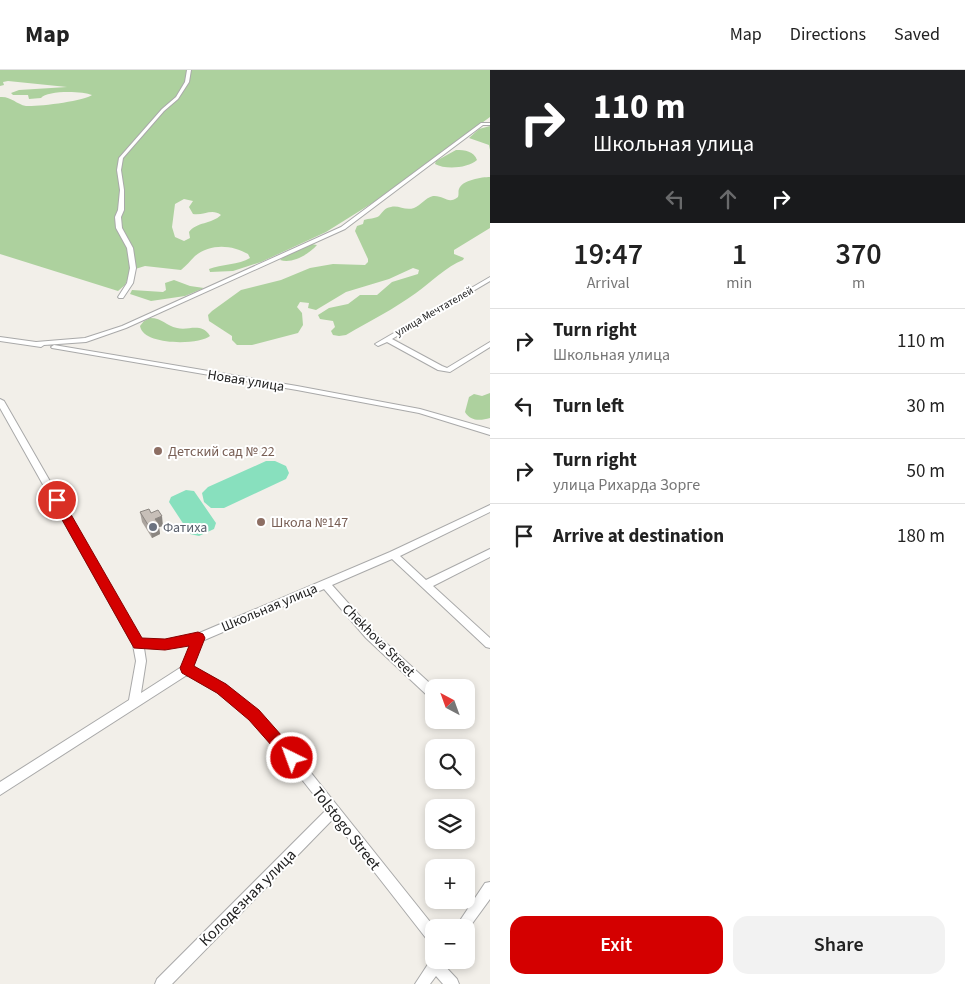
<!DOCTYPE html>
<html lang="en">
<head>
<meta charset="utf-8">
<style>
	:root { --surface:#fff; --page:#f2f2f2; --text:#222; --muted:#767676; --line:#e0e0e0; --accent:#d40000 }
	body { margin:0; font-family:"Source Sans 3",sans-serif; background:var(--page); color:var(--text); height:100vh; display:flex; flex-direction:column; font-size:19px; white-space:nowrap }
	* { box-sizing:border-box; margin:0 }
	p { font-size:16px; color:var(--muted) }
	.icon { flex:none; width:28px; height:28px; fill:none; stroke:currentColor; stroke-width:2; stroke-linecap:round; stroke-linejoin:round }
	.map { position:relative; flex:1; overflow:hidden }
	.side { display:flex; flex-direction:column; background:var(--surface); width:475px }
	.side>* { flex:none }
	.banner { background:#202124; color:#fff; overflow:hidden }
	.needle { width:32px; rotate:319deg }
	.tools { position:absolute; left:425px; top:609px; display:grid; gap:10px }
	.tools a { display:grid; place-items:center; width:50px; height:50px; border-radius:10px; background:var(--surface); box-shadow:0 2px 8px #0003; font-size:25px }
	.pin { position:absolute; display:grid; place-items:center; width:42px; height:42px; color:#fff; margin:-21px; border:2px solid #fff; border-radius:50%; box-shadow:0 1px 5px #0007 }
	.me { position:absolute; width:55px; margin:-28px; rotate:318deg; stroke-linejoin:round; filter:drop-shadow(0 0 4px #0008) }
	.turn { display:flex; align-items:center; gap:18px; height:105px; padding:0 20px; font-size:22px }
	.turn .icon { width:65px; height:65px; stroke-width:2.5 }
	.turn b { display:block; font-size:35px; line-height:42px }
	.lanes { display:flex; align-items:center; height:48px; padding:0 20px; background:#0003; justify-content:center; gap:25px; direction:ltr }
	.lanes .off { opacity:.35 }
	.eta { display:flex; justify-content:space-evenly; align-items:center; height:85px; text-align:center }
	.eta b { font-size:30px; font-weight:600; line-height:35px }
	.cta { display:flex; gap:10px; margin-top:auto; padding:10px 20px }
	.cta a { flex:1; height:58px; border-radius:15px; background:var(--accent); color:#fff; font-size:20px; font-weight:600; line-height:58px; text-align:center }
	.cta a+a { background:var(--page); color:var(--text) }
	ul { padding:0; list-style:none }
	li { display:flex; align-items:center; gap:15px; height:65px; padding:0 20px; border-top:1px solid var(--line) }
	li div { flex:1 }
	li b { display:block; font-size:19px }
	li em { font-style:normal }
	header { display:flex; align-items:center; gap:30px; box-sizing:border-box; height:70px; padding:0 25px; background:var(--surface); border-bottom:1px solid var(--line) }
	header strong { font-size:24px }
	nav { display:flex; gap:28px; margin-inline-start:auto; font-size:18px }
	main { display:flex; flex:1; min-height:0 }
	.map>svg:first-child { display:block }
	.grass { fill:#cdebb0 }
	.forest { fill:#add19e; fill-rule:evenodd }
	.pitch { fill:#88e0be }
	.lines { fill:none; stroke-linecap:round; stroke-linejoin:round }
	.minor-casing { stroke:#a9a9a9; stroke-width:2 }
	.minor { fill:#fff; fill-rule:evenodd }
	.wall { fill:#aba49e }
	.shaded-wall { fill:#8b8681 }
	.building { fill:#c7bfb8; stroke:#8b8681 }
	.route { fill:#d40000; stroke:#8a0000 }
	.education-dot { fill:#8d6e63; stroke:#fff; stroke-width:2 }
	.worship-dot { fill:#6b7280; stroke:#fff; stroke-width:2 }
	.labels { text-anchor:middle; stroke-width:4; stroke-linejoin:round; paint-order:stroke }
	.far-street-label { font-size:11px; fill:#222; stroke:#fff }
	.street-label { font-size:14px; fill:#222; stroke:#fff }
	.education-label { font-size:14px; fill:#785e54; stroke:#fff; text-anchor:start }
	.worship-label { font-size:14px; fill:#5b616d; stroke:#fff; text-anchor:start }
	.near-street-label { font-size:16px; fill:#222; stroke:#fff }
</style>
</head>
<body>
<header>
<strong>Map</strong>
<nav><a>Map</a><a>Directions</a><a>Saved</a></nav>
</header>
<main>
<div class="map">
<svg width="490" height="914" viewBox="0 0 490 914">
	<rect width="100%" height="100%" fill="#f2efe9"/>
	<path class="grass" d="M135,8H145L147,10L146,13C134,17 122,23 110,19Z"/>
	<path class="forest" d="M0,0H490V47L374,132L326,162L261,192L233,201L210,202L209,199C221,194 239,195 250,188L248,184C232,175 211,173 195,186C190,191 186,196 181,200L145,196L132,200L125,215L118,221L0,184V27C11,26 16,34 26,36C36,37 85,31 92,25C83,21 47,20 41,28L29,29L28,25H13L11,23L19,20L67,17L8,11L3,12L4,15L0,16ZM184,129L193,131L189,137L193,144C203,146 212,138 221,145C212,154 196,152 189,162L190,168L184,171L175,167L172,157L175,134Z
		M490,56V80L489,75L469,68L479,59Z
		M456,80C465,80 474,81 477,90C468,98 446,100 435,94L436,91Z
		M490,107V158L454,180V184L464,188L463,190C447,196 430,213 416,223C394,239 370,251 346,265L339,266L333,265L331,261L335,257L333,251L320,249L318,245L329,238L348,234L360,225H377L392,212L418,204L419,200L413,198L389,209L346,222L316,240L308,238L309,233L300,232L297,237L302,243L303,255L298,263L252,275H237L232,270V266L209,251L208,245L212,241L241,220L281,210L310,198L333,194L365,195L368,192V189L355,161L357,156L363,154L364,150C369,148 375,149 379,146C383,142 384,138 391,137C399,135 405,141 414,138C421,135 425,128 433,126C444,125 448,135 458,127C459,124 458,121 459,119C462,110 482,107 490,107Z
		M311,174L317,175C309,184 293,194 280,190L285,186Z
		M174,210L190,216L204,218L185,226L151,231L130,224L132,220L163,222L166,220L165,213Z
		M150,248C163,248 166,256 177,258C189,261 201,252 210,266C200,275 143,276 140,256L144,251Z
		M490,323V348C480,351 470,351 465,342L469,327L474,324L482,326Z"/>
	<path class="pitch" d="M266,391H275L286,396L289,403L286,409L224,438H211L204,432L202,423L208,417Z
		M186,420L194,421L216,453L214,459L199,466L190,464L169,432L171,427Z"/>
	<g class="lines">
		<g class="minor-casing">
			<path id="minor" d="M187,0H191L189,12L178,29L164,41L123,88L121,100L124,120V140L121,147L122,158L133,178L136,198L133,213L123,228H119L118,227L127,213L130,198L127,178L116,158L115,147L118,140L120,120L117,100L119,88L162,39L176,27L185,12Z
				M481,53H490V55H483L345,159L126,258L86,272L44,275L41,277L0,271V267L36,272L85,268L122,256L341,157Z
				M490,207V211L392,269L442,296L447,298L490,272V277L450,302L438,300L387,272L378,276L375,274Z
				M54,275L297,316L420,339L490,359V365L419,343L297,320L52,278L51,277Z
				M0,329L4,331L141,570H165L197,564L390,482L490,435V442L400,486L426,510L490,479V487L433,516L490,568V578L486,577L392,489L332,515L374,562L435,618L434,629L430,628L366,568L324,519L202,571L193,597L226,615L258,641L296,684L435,858H434V874L429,872L333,749L172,914H155L157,909L326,740L288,692L250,649L218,623L187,605L0,725V712L129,630L136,591L133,575L0,338ZM191,574L183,596L141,623L146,591L144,578H165Z
				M490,812V829L466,862V858H455L485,813Z
				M434,885V890H445L443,894L457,909L459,914H443L436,906L430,914H415Z"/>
		</g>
		<use href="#minor" class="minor"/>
	</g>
	<path class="wall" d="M140,442L151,443L163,456L159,457L160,464L152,468L142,452Z"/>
	<path class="shaded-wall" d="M162,446L163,456L159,457L160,464L152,468L150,458L155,449Z"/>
	<path class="building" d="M149,439L151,443L158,440L162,446L155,449L159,454L150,458L140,442Z"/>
	<path class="route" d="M57,426L61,427L142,568L165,569L198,562L203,564L205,568L194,596L226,614L259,640L297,683L299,688L297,693L292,695L287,693L249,650L217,623L182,603L180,598L189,576L165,580L134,578L51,430Z"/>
	<g class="education-dot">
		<circle cx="158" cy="381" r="5"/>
		<circle cx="261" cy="452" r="5"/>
	</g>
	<circle class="worship-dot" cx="153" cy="457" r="5"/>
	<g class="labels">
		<g class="far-street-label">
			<text transform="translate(434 241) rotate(-30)" y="4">улица Мечтателей</text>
		</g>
		<g class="street-label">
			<text transform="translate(246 310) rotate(9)" y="5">Новая улица</text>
			<text transform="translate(269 537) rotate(-23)" y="5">Школьная улица</text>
			<text transform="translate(379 570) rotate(45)" y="5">Chekhova Street</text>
		</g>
		<g class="education-label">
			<text x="168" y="386">Детский сад № 22</text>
			<text x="271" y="457">Школа №147</text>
		</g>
		<g class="worship-label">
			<text x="163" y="462">Фатиха</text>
		</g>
		<g class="near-street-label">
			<text transform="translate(347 758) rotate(52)" y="6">Tolstogo Street</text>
			<text transform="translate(247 827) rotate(-45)" y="6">Колодезная улица</text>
		</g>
	</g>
</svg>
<div class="tools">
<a><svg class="needle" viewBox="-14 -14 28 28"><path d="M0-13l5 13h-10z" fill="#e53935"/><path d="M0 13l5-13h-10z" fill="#767676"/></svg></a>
<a><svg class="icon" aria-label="search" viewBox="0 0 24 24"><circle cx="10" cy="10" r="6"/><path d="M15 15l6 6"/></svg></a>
<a><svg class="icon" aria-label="layers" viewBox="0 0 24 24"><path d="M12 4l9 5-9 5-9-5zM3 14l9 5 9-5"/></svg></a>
<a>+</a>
<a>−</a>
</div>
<div class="pin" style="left:57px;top:430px;background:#d93025"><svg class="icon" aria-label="arrive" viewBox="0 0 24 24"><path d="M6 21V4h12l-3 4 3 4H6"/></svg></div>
<svg class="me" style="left:292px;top:688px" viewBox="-20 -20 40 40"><circle r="17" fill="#d40000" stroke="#fff" stroke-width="3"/><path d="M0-11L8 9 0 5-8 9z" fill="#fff"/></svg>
</div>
<section class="side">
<div class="banner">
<div class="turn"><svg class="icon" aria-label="right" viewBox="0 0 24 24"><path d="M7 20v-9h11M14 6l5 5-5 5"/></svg><div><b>110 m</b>Школьная улица</div></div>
<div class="lanes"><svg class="icon off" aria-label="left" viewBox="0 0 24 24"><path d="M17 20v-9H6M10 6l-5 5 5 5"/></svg><svg class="icon off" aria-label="ahead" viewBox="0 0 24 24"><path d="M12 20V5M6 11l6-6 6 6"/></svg><svg class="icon" aria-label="right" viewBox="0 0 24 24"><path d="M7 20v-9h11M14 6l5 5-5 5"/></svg></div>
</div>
<div class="eta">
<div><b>19:47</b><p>Arrival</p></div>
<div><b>1</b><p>min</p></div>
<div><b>370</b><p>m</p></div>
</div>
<ul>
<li><svg class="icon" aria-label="right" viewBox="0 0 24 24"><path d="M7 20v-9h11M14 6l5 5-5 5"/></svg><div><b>Turn right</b><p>Школьная улица</p></div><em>110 m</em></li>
<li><svg class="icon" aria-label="left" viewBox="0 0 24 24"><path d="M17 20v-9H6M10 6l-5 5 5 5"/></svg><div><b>Turn left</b></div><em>30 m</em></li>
<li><svg class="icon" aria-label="right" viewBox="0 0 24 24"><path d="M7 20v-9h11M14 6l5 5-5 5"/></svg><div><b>Turn right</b><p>улица Рихарда Зорге</p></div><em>50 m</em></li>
<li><svg class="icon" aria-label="arrive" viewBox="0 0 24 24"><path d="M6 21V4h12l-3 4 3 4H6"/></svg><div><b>Arrive at destination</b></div><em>180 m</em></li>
</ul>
<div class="cta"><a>Exit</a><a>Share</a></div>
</section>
</main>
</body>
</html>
